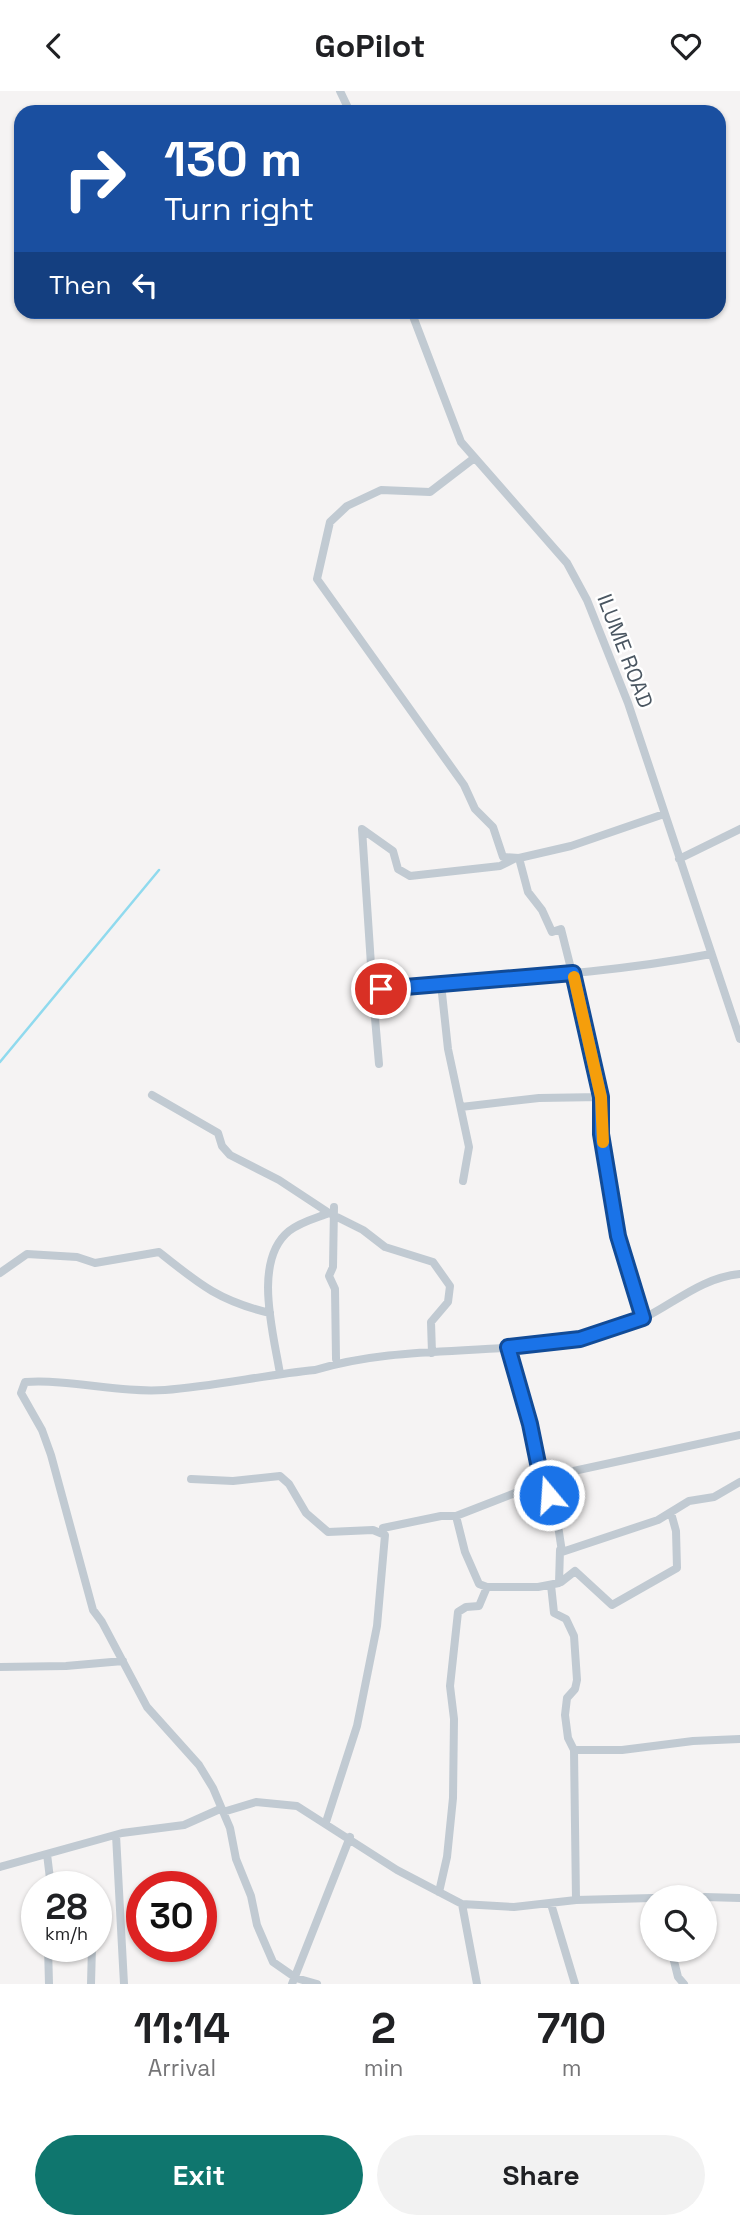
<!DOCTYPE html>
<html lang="en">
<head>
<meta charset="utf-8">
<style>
	:root { --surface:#fff; --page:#f2f2f2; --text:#202124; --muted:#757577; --accent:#0f766e }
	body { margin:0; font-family:"Space Grotesk",sans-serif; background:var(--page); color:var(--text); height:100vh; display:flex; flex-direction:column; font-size:26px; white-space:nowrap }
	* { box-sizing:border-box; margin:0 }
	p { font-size:23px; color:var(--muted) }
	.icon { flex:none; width:38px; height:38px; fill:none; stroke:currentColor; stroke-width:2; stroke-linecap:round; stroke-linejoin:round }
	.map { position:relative; height:1893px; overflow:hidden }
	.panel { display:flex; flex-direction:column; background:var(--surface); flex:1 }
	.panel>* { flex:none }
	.guide { position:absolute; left:14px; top:14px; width:712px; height:214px; border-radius:21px; box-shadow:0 2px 5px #0004; background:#1a4fa0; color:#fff; overflow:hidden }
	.tools { position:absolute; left:640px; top:1794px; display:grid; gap:14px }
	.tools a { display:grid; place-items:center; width:77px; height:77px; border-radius:50%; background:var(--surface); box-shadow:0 2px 5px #0004; font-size:35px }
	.speed { position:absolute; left:21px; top:1780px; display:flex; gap:14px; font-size:35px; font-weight:700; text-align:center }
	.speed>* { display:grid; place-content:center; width:91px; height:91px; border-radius:50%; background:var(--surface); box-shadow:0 2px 5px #0004; line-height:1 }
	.speed small { font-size:18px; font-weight:400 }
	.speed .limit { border:10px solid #d22; background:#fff; color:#111 }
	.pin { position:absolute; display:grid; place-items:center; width:60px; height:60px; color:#fff; margin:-30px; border:4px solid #fff; border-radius:50%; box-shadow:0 2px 7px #0007 }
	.me { position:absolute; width:77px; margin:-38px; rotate:342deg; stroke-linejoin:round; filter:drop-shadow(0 0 5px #0008) }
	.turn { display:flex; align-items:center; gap:24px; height:147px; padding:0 35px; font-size:32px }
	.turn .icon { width:91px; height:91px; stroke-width:2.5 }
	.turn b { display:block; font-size:49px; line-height:60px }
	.then { display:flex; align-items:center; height:66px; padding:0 35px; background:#0003; gap:14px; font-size:26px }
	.eta { display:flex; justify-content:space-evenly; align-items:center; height:119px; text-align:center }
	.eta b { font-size:42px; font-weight:600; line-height:49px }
	.primary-button { display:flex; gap:14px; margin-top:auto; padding:14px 35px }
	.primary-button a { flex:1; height:80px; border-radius:42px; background:var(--accent); color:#fff; font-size:28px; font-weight:600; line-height:80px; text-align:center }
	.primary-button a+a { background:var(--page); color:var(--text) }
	header { display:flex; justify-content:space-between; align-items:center; height:91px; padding:0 35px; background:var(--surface); font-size:32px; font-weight:600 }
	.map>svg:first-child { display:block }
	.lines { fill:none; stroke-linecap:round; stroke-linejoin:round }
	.stream { stroke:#90daee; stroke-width:2.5 }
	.minor { stroke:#c1cad2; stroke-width:8 }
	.route-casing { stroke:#114b97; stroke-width:18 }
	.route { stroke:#1a73e8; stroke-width:12 }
	.slow { stroke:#f59e0b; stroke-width:12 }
	.labels { text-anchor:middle; stroke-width:5; stroke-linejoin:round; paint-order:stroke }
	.street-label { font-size:21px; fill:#4a5661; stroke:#fff }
</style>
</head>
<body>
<header><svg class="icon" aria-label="back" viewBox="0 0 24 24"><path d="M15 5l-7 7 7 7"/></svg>GoPilot<svg class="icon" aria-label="heart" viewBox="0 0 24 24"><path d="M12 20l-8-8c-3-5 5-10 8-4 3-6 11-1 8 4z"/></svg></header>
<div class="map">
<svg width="740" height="1893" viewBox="0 0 740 1893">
	<rect width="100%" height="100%" fill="#f5f3f3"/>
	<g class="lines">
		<path class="stream" d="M0,971L159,779"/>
		<path class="minor" d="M340,0L350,21
			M411,220L461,351L567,472L587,509L628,612L740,948
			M473,368L430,401L381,399L347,415L330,431L317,488L464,694L475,718L493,736L503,766L519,767L528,801L542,819L552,841L561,838L594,969L601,1006V1043L618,1145L643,1227
			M519,767L571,755L664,723
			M679,768L740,738
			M441,893L448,958L469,1056L463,1090
			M373,904L362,738L393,760L398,778L410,785L500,775L514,768
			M379,973L373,904L381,898C491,888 602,884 711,863
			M152,1004L218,1042L222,1055L230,1064L279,1089L329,1122L363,1139L385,1156L433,1171L450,1195L448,1211L431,1231L432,1262
			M461,1016L539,1007L601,1006
			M334,1116L333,1176L329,1185L335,1198L336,1268
			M0,1182L27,1163L77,1166L95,1172L159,1161C199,1193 219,1210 270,1222
			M508,1256L530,1333L543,1395L556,1421L562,1461L658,1429L689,1410L714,1406L740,1391
			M280,1283C274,1244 252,1170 289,1140C300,1131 316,1127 329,1122
			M191,1388L233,1390L280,1385L289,1393L306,1422L328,1441L373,1439L385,1444L377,1535L357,1635L326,1731
			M456,1425L465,1461L479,1493L487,1496
			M383,1437L441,1425H456L569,1381L740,1344
			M561,1491L575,1480L612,1514L677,1477L676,1440L671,1422
			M551,1494L554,1522L566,1528L574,1545L577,1589L575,1598L567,1607L565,1624L568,1647L574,1659
			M0,1576L66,1575L123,1570
			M223,1721L256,1711L297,1715L397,1779L462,1813L514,1816L576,1809L653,1807
			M116,1744L124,1893
			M47,1763L51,1796
			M0,1776L122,1742L184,1734L220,1718
			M439,1801L447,1766L453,1707L454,1628L450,1595L458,1521L466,1516L479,1515L487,1496H538L559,1492L560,1459
			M705,1806L740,1807
			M576,1809L574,1659H622L693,1650L740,1648
			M462,1813L477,1893
			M551,1813L575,1893
			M48,1855L49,1893
			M671,1858L678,1886L684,1893
			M91,1893L92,1855
			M292,1893L350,1746
			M317,1893L296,1887L273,1871L257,1834L251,1805L236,1768L230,1737L213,1697L199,1674L147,1616L102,1531L93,1519L51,1364L42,1339L21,1302L25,1291C72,1288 117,1302 165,1299C215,1295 265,1284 315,1279C400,1253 491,1265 579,1248C598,1244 621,1238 640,1229C674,1213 700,1187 740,1183"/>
	</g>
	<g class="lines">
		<g class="route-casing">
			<path id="route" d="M381,898L573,882L601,1006V1043L618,1145L643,1227L580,1248L508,1256L530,1333L542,1392L549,1404"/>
		</g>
		<use href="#route" class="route"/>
		<path class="slow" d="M574,886L601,1006L603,1051"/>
	</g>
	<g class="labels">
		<g class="street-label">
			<text transform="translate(625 560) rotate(69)" y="7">ILUME ROAD</text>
		</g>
	</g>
</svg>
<div class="tools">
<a><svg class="icon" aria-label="search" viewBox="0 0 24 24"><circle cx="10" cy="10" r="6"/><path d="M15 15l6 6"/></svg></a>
</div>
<div class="speed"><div>28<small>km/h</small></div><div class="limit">30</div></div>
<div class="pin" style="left:381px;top:898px;background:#d93025"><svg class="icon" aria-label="arrive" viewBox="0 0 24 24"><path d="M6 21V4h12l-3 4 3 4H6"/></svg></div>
<svg class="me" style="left:549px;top:1404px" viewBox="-20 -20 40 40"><circle r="17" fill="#1a73e8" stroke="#fff" stroke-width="3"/><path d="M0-11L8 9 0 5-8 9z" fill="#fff"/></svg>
<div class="guide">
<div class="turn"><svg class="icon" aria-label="right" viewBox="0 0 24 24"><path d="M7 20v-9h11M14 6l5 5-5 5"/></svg><div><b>130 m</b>Turn right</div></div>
<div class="then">Then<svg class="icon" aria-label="left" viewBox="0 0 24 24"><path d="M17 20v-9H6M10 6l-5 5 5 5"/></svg></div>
</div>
</div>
<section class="panel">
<div class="eta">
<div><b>11:14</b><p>Arrival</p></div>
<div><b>2</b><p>min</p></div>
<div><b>710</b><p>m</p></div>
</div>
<div class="primary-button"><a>Exit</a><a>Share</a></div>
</section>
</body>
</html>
